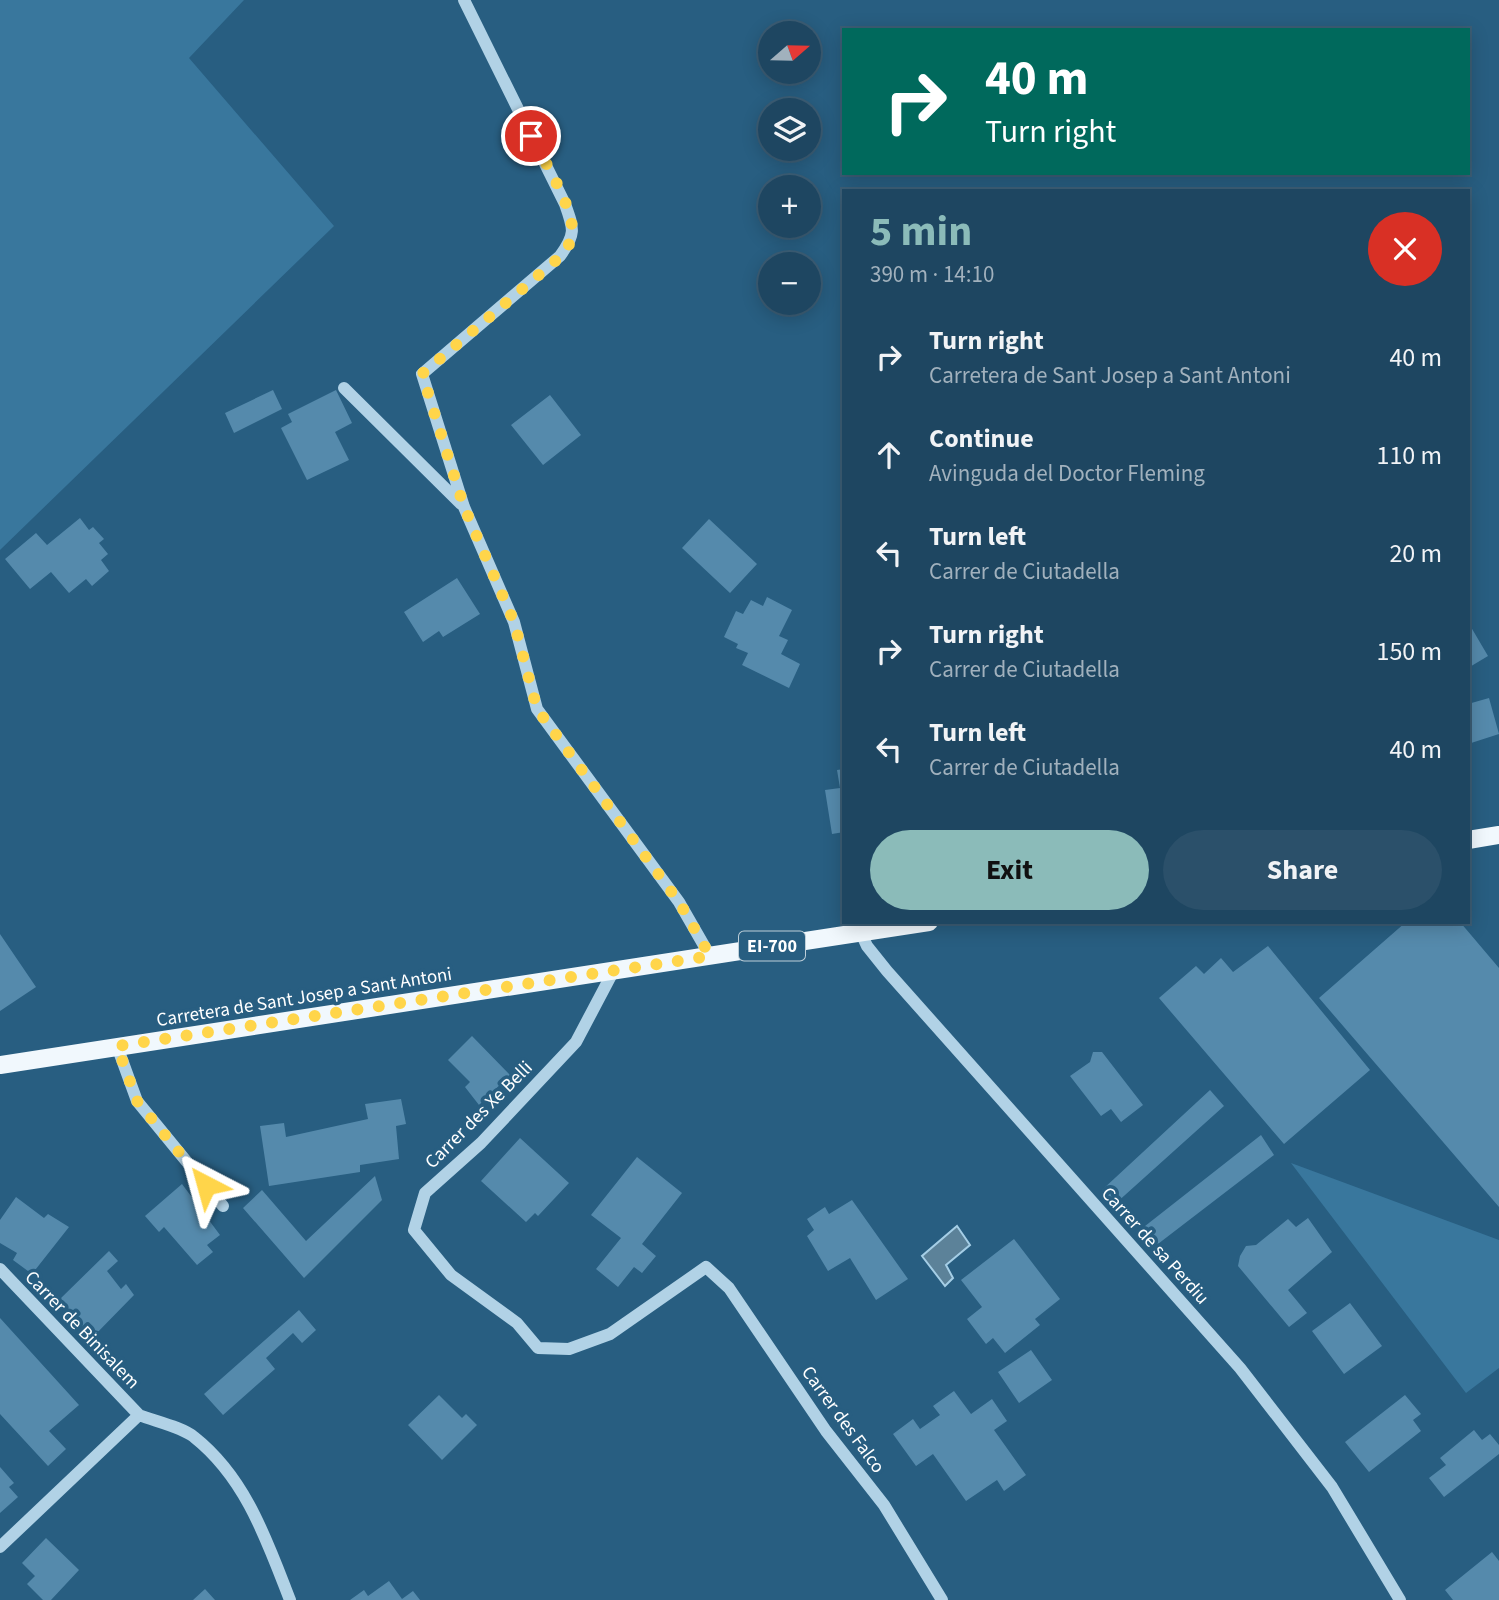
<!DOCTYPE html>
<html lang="en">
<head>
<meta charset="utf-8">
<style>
	:root { --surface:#1e4661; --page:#2b506a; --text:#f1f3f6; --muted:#a1b1bd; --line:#3c5e76; --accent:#8bbbb9 }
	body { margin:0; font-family:"Source Sans 3",sans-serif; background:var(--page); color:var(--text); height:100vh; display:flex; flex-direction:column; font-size:26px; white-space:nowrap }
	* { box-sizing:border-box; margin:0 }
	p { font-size:23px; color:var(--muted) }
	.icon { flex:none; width:38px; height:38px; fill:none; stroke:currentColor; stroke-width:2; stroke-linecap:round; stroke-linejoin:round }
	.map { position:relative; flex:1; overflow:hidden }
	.sheet { position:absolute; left:842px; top:189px; width:628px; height:735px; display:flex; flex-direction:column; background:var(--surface); border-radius:0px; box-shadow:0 4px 18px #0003,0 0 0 2px var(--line) }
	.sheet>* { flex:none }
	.banner { position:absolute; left:842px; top:28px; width:628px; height:147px; border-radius:0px; box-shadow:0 4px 18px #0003,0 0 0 2px var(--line); background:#00695c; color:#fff; overflow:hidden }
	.needle { width:46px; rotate:70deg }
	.buttons { position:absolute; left:758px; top:21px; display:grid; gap:14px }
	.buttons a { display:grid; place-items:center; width:63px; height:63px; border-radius:50%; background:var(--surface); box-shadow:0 4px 18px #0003,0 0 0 2px var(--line); font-size:35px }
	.pin { position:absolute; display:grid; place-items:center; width:60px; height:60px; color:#fff; margin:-30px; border:4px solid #fff; border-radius:50%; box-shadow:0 2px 7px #0007 }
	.me { position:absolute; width:77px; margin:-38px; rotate:321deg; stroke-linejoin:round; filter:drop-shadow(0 0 5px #0008) }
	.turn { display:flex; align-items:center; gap:24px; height:147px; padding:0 28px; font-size:32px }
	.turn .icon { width:91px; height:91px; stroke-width:2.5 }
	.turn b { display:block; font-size:49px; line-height:60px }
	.round { display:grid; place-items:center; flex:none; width:74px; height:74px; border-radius:37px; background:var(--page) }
	.overview { display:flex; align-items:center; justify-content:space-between; height:119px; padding:0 28px }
	h1 { font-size:42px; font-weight:700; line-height:52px; color:var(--accent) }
	.button { display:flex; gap:14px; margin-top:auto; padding:14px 28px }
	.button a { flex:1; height:80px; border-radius:42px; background:var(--accent); color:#111; font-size:28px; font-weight:700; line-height:80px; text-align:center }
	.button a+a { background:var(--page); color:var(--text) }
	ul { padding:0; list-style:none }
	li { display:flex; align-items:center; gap:21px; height:98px; padding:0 28px }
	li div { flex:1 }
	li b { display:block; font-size:26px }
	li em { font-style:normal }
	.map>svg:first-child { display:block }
	.green { fill:#39779d }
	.water { fill:#5c8299; stroke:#a5cee6; stroke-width:2 }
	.building { fill:#558aac }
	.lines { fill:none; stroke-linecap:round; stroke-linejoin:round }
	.minor { stroke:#b1d2e6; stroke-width:12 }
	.major { stroke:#f1f8fd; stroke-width:18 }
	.route { stroke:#ffd54a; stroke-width:12; stroke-dasharray:0 21.6 }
	.labels { text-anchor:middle; stroke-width:7; stroke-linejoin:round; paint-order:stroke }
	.shield { fill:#285e81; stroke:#becfd9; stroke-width:2 }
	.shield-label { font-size:18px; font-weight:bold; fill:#fff }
	.street-label { font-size:19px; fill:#fff; stroke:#285e81 }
</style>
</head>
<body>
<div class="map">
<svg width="1499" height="1600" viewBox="0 0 1499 1600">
	<rect width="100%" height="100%" fill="#285e81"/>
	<path class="green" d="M0,0H244L189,58L334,226L0,550Z
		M1291,1163L1499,1240V1368L1466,1393Z"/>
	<path class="water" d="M957,1226L970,1245L946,1265L953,1278L945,1286L922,1256Z"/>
	<path class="building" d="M273,390L282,409L234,433L225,413Z
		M336,390L352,423L335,432L349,460L307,480L281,428L292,422L288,414Z
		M550,395L581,435L543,465L511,425Z
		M80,518L89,530L93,527L104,539L99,543L108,554L101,560L109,571L92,586L86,579L69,593L51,572L30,589L5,559L36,533L47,545Z
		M709,519L757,564L730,593L682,548Z
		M457,578L480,614L443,637L439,631L423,642L404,612Z
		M767,597L792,610L779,636L788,640L781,654L800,664L789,688L742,665L748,653L736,648L738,644L724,637L736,611L743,614L751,600L763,606Z
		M1468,622L1488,656L1468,668Z
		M1489,698L1499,734L1468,744V704Z
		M844,769V832L832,834L825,790L840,788L837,770Z
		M1406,922H1460L1499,968V1207L1319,998Z
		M0,934L36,987L0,1011Z
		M1268,946L1370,1070L1284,1144L1159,998L1196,966L1204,974L1221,958L1233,972Z
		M472,1036L510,1075L479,1105L465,1087L470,1082L448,1060Z
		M1093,1052H1102L1143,1105L1121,1122L1111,1109L1101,1116L1070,1076L1090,1062Z
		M1210,1090L1224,1106L1115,1204L1102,1190Z
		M401,1099L406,1124L396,1126L399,1159L360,1165V1172L269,1186L260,1126L284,1123L286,1137L368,1119L365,1104Z
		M1261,1135L1274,1155L1154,1247L1140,1230Z
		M520,1138L569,1183L538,1216L535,1213L526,1222L481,1181Z
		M637,1157L682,1193L642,1244L656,1256L642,1273L634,1267L618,1287L596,1269L621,1238L591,1215Z
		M375,1176L382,1200L304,1278L243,1208L262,1190L306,1241Z
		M182,1184L220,1235L207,1245L213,1252L197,1265L164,1227L159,1232L145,1216Z
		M16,1197L44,1218L48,1214L69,1227L32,1274L13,1260L17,1253L0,1243V1220Z
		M852,1200L908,1279L876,1300L850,1258L828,1271L807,1236L814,1230L807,1219L825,1207L829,1214Z
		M1308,1218L1332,1252L1288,1290L1307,1313L1289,1327L1238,1266L1240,1256L1246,1246L1256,1245L1288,1219L1296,1227Z
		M1014,1239L1060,1299L1035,1319L1040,1325L1005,1353L993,1338L986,1344L967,1319L982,1307L961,1280Z
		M109,1251L118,1261L107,1271L121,1289L126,1284L134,1295L91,1339L59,1300Z
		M1350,1303L1382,1346L1344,1374L1312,1331Z
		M299,1310L316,1330L302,1343L293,1333L266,1358L275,1369L223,1415L204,1394Z
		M0,1318L79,1405L49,1431L66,1449L48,1466L0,1414Z
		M1031,1350L1052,1380L1019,1403L998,1372Z
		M954,1391L971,1414L992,1399L1007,1421L994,1430L1026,1475L1004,1491L997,1480L966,1501L933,1454L916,1466L893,1434L913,1419L920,1429L940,1415L933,1406Z
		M439,1395L462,1418L466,1414L477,1425L442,1460L408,1425Z
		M1405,1395L1421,1414L1413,1420L1421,1431L1369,1472L1345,1442Z
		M1474,1430L1482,1440L1490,1434L1499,1445V1454L1444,1497L1429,1478L1446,1465L1440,1458Z
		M0,1467L14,1483L9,1487L18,1497L0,1513Z
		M46,1538L79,1570L51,1600H43L27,1584L35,1576L22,1563Z
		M1492,1552L1499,1561V1600H1453L1445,1590Z
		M389,1581L402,1599L413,1591L420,1600H350L364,1590L368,1596Z
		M205,1589L215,1600H193Z"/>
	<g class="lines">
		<path class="minor" d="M464,0L565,204C574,229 576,234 560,256L422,374L464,507L514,622L537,709L679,902L710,956
			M344,388L461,504
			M861,933L867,946L887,971L1240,1368L1332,1487L1400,1600
			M614,970L576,1042L481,1143L425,1193L414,1230L451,1275L517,1323L538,1348L569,1349L610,1334L706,1267L729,1288L826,1431L884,1505L942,1600
			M117,1046L137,1101L223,1206
			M0,1269L139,1415
			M0,1547L139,1415C154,1421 182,1427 194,1437C246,1478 267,1541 290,1600"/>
		<path class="major" d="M1468,840L1499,835
			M0,1065L929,922"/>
	</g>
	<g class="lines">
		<path class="route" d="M206,1185L137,1101L117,1046L710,956L679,902L537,709L514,622L464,507L422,374L561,256C564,250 571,244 572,237C576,210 544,161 531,136"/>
	</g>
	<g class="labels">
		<rect class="shield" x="739" y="931.5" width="66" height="29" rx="5"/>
		<g class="shield-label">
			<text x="772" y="952">EI-700</text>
		</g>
		<g class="street-label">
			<text transform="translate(304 996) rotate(-9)" y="7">Carretera de Sant Josep a Sant Antoni</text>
			<text transform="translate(478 1114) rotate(-45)" y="7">Carrer des Xe Belli</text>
			<text transform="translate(1156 1245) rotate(48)" y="7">Carrer de sa Perdiu</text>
			<text transform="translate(83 1329) rotate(46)" y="7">Carrer de Binisalem</text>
			<text transform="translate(844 1419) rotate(54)" y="7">Carrer des Falco</text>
		</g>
	</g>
</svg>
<div class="buttons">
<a><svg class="needle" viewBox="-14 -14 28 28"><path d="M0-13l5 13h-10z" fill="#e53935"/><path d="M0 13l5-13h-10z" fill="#a1b1bd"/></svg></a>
<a><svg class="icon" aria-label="layers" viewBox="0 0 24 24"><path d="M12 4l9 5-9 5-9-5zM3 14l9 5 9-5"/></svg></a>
<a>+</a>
<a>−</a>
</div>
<div class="pin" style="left:531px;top:136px;background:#d93025"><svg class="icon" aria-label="arrive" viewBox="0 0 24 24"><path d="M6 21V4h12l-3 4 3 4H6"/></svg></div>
<svg class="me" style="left:206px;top:1185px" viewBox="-20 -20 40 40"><path d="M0-17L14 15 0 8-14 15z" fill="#ffd54a" stroke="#fff" stroke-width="4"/></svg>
<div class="banner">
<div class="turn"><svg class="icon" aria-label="right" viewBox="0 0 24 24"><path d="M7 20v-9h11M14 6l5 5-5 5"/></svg><div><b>40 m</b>Turn right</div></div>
</div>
<section class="sheet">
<div class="overview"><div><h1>5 min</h1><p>390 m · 14:10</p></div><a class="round" style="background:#d93025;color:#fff"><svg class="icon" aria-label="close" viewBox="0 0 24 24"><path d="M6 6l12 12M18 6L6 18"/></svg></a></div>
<ul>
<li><svg class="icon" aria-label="right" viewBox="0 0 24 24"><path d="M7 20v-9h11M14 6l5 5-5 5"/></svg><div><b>Turn right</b><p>Carretera de Sant Josep a Sant Antoni</p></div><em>40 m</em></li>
<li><svg class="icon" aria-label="ahead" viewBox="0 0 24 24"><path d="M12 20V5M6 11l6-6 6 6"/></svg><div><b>Continue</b><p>Avinguda del Doctor Fleming</p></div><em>110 m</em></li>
<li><svg class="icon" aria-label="left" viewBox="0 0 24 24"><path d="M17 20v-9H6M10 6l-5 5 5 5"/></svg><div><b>Turn left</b><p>Carrer de Ciutadella</p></div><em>20 m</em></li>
<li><svg class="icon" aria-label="right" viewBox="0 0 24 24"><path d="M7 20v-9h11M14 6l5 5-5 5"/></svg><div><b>Turn right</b><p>Carrer de Ciutadella</p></div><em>150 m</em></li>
<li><svg class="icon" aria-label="left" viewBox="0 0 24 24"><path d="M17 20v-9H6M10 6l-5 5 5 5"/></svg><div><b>Turn left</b><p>Carrer de Ciutadella</p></div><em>40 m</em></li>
</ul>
<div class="button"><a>Exit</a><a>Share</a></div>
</section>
</div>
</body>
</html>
